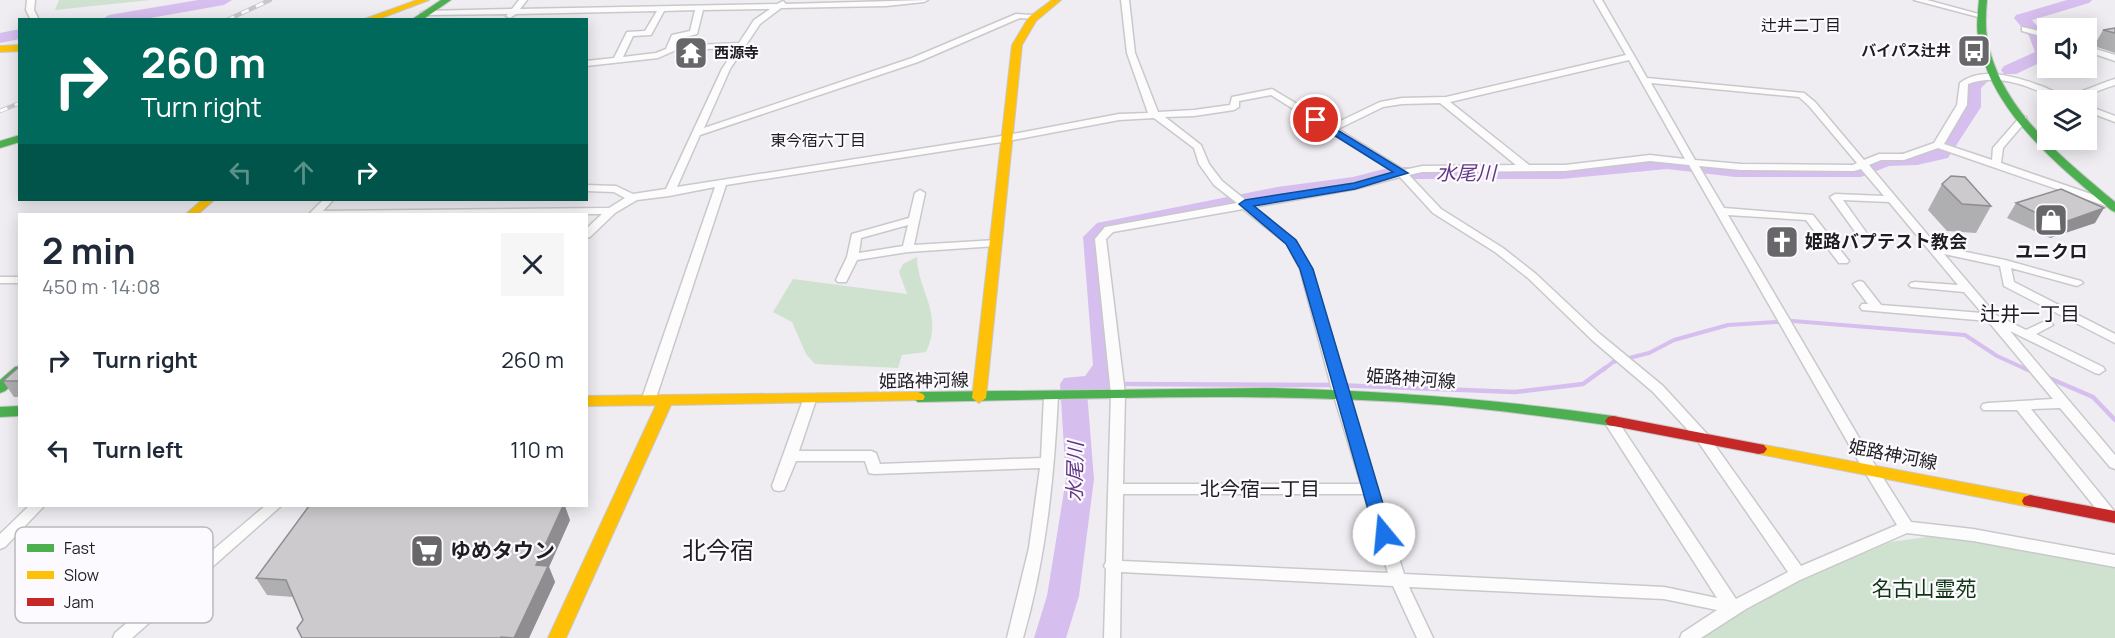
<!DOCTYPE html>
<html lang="en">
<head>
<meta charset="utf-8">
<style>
	:root { --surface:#fff; --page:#f6f6f7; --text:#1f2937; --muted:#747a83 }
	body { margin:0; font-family:Manrope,"Noto Sans JP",sans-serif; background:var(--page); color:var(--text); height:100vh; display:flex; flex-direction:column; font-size:22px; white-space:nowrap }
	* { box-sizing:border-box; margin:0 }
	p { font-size:20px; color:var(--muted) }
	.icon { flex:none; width:33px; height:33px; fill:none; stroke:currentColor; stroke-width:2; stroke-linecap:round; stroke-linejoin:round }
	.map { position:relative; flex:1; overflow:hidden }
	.side { position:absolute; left:18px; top:213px; width:570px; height:294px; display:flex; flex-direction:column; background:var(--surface); border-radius:0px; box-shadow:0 3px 15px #0003 }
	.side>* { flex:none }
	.guide { position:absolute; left:18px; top:18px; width:570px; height:183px; border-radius:0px; box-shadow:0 3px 15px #0003; background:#00695c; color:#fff; overflow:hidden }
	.buttons { position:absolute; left:2037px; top:18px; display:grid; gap:12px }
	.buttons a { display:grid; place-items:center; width:60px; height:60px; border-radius:0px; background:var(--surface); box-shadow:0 3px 15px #0003; font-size:30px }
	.pin { position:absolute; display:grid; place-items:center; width:51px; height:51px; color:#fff; margin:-26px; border:3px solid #fff; border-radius:50%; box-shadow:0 2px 6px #0007 }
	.me { position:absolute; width:66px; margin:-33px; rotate:343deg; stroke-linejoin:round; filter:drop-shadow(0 0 4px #0008) }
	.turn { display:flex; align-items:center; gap:21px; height:126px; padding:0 24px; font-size:27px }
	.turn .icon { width:78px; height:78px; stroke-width:2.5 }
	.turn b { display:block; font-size:42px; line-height:51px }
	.lanes { display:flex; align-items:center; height:57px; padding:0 24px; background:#0003; justify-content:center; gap:30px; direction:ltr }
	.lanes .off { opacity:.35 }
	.round { display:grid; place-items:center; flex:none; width:63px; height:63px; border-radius:0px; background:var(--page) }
	.summary { display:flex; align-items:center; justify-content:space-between; height:102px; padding:0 24px }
	h1 { font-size:36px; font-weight:700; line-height:45px }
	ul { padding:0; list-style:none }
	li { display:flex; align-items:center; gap:18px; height:90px; padding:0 24px }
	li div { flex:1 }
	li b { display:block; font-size:22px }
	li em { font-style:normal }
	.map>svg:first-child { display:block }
	.green { fill:#cfe1cf }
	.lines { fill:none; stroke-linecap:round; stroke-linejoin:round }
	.stream-far1 { stroke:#d6bfee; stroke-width:4 }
	.stream { stroke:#d6bfee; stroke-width:4.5 }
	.river { fill:#d6bfee; fill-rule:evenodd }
	.street-casing { stroke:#c9c8ca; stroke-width:3 }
	.fast-casing { stroke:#c9c8ca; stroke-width:2 }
	.slow-casing { stroke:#c9c8ca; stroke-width:2 }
	.jam-casing { stroke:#c9c8ca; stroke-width:2 }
	.street { fill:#fdfcfd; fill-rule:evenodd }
	.fast { fill:#4caf50; fill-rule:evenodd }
	.slow { fill:#ffc107; fill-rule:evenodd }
	.jam { fill:#c62828; fill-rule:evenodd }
	.rail-casing { stroke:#c7c7c7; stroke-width:4.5 }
	.rail { stroke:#fcfaff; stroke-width:3; stroke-dasharray:8; stroke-linecap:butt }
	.wall { fill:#afaeb0 }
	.shaded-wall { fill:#8f8d90 }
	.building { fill:#cccacd; stroke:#8f8d90; stroke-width:1.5 }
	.route { fill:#1a73e8; stroke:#114b97; stroke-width:1.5 }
	.labels { text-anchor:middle; stroke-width:4.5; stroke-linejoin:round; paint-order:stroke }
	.far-poi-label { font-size:15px; font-weight:bold; fill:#1e1d1f; stroke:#fcfaff; text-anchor:end }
	.far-neighbourhood-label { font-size:16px; fill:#1e1d1f; stroke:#fcfaff }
	.poi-label { font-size:18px; font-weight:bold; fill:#1e1d1f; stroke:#fcfaff; text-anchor:start }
	.street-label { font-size:18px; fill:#1e1d1f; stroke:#fcfaff }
	.water-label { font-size:20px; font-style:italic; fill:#623884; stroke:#fcfaff }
	.neighbourhood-label { font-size:20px; fill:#1e1d1f; stroke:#fcfaff }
	.near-poi-label { font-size:21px; font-weight:bold; fill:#1e1d1f; stroke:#fcfaff; text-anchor:start }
	.near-park-label { font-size:21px; fill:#103713; stroke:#fcfaff }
	.near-neighbourhood-label { font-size:24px; fill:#1e1d1f; stroke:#fcfaff }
	.key { fill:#fcfaff; stroke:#b9b8bc; stroke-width:1.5 }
	.key-label { font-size:16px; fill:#1e1d1f }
</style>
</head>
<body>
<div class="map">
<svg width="2115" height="638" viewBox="0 0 2115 638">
	<rect width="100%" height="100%" fill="#efedf1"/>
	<path class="green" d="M59,0H150L55,10Z
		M917,257C918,293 944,313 926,352L902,355L898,368L815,364L806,354L792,322L773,312L793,279L907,294L899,272L903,264Z
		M1927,537L1967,540L2115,566V638H1698L1807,576L1891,542Z"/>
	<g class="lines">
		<path class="stream-far1" d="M1603,370L1613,362L1649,353L1674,340L1728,325L1793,321L1965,335L1997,356L2028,370"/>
		<path class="stream" d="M2024,368L2033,372
			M2049,378L2093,397L2115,420
			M1099,384H1114
			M1121,384L1334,385L1515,392L1583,384L1605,368"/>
		<path class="river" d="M198,0H232L224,5L139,20H101L109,15Z
			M2067,0H2092L2089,3L2032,20L2045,35L2048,59L2016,74H2004L2001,70L2004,66L2035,52L2029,36L2014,18L2016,15Z
			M20,29V39L0,43V33Z
			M1979,76L1988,81L1981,88V107L1948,158L1917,165L1889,166L1861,177H1735L1667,169L1561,179H1392L1353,189L1277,199L1112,233L1105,239L1119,369L1111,377L1112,384L1108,390L1087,392L1094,479L1079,596L1066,638H1034L1047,596L1066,479L1060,384L1064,378L1085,376L1093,365L1083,237L1097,223L1277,187L1353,177L1392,167H1561L1667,157L1735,165H1858L1886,154L1934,150L1963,107V86Z"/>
		<g class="street-casing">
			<path id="street" d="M27,0H35L34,10L39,20H31L26,10Z
				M519,0H527L520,9L777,4L783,1L786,4L928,0L924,2L886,6L781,8L760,24L730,69L704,128L912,58L1016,14L1033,15L1037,17L1033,19L1020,18L918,62L700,135L677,187L1008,135L1119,114L1148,113L1127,53L1121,0H1129L1135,53L1158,112L1194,110L1230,105L1232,97L1272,89L1332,125L1380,102L1402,98L1446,97L1626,55L1594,0H1602L1647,78L1804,93L1815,102L1864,160L1879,154H1903L1934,143L1957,105L1960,83C1983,65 2020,78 2044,87C2051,90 2060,95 2066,95C2079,94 2101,83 2115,79V85C2101,89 2074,102 2063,100C2056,100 2048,95 2041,92C2017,82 1993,75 1968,84L1967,105L1944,144L1992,160L1993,148L2020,117H2026V121L2003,148L2001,163L2114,202V206H2106L1938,148L1904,160H1881L1869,165L1937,246L2005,260L2081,281L2083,283L2077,286L2011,268L2014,282L2115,334V343L2004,286L2000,266L1944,254L1996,315L2026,330L2043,322H2051L2053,325L2036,334L2103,367L2105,370L2099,374L2095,373L2010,331L2115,455V469L2110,467L2060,408L2031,409L2115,512V520L2110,521L2105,520L2017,410H1983L1981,407L1983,404L1988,403L2053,399L1988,321L1862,310L1860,307L1862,304H1868L1853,284L1859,281L1863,282L1881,305L1982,313L1964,292L1911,287L1909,285L1911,283L1915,282L1958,285L1889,202L1843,200L1868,235L1867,237H1859L1830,197L1835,194L1884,196L1861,169L1854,171L1741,170L1699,166L1724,208L1813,215L1849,261L1847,263H1839L1806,220L1728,215L1875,465L1911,522L1973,529L2115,555V567L1973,541L1907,533L1800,580L1746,609L1701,638H1680L1682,633L1717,610L1664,599L1409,587L1433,638H1417L1393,586L1121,572L1120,638H1104L1106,569L1104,566L1106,562L1111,394L1095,239L1105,227L1237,203L1214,185L1199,164L1194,148L1154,118L1119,120L1008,141L726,185L655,401L648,405L641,401L715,187L669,196L637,200L615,213L590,237L586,238V229L602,214H309L323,200H333L323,211L609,208L625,198L614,192L586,191V185L616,186L633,194L666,189L722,69L736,48L676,50L658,58L586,66V61L614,58L627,32L645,31L657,11L516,14L510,18L506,16L508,14L425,15L421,13L425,11L512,9ZM770,9L754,20L739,43L675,46L678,39L697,34L703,10ZM695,10L690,31L672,35L666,49L656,53L623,57L633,36L651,35L664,11ZM1629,60L1685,159L1650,155L1565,165H1529L1450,102ZM1651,83L1799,97L1809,106L1857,163L1853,165L1741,164L1695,160ZM1271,95L1394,172L1354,183L1248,202L1222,181L1209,164L1201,145L1165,117L1194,116L1234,110L1239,107V101ZM1440,103L1516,165L1422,166L1404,170L1338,129L1383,107L1402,104ZM1650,161L1689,165L1863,469L1897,525L1801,566L1707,434L1663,386L1600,334L1536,274L1503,248L1441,209L1409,175L1422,172L1565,171ZM1400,177L1433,213L1495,252L1528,278L1592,340L1653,392L1697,440L1788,572L1736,599L1615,417H1605L1603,420L1717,598L1664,587L1404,574L1347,393L1312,269L1295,240L1254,207L1355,189ZM1243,209L1287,244L1300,269L1333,393L1361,484H1123L1125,394L1106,239L1113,232ZM1123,494H1364L1388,573L1122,561Z
				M1914,0H1927L1986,16L1982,18Z
				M2022,27L2048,33V38L2022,31Z
				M2086,46L2115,55V61L2086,51Z
				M2086,105L2115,116V122L2086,111Z
				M920,190L925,193L914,245L996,240L1001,243L996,246L908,252L857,260L846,282H838L836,280L847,257L852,234L909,218L915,193ZM908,225L903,246L859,253L861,238Z
				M0,277H20V283H0Z
				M1051,392L1058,396C1054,478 1046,558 1023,638H1007L1029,548L1040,468L874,474L869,473L865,461H796L784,490L779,491L774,490L772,486L804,397L809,396L816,400L799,451H871L876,453L880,464L1041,458L1044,396Z
				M29,506H44L5,547L0,549V534Z
				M265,506H281L132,638H113L115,633Z"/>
		</g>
		<g class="fast-casing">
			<path id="fast" d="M441,0H451L422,20H411Z
				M1979,0H1987C1986,12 1985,25 1987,37C1998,108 2064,159 2115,202V212L2111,210C2058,165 1989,111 1978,37C1976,25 1978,12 1979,0Z
				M20,135V142L0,148V141Z
				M20,366V378L5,391L0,393V380L15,367Z
				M1267,388C1384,391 1496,399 1613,416L1618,417L1621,421L1618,425L1613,426C1556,418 1499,410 1441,405C1268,391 1092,399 918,402L911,397L918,392Z
				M20,406V416L0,417V407Z"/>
		</g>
		<g class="slow-casing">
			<path id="slow" d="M417,0H429L376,20H362Z
				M1052,0H1061L1036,21L1022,45L986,398L979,403L972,398L1012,45L1029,17Z
				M20,45V51L0,52V46Z
				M202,200H214L198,214H186Z
				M918,392L923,394L925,397L923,400L671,405L566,638H548L656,405L586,406V396Z
				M1759,444L2030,495L2036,497L2038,501L2036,505L2030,507L1754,453L1751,449L1754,445Z"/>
		</g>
		<g class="jam-casing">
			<path id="jam" d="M1613,416L1759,444L1764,445L1767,449L1764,453L1759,454L1608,425L1605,421L1608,417Z
				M2030,495L2115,511V523L2024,505L2022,501L2024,497Z"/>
		</g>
		<use href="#street" class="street"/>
		<use href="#fast" class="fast"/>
		<use href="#slow" class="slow"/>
		<use href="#jam" class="jam"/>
		<g class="rail-casing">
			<path id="rail" d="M227,20L270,0
				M0,111L20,103"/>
		</g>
		<use href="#rail" class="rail"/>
	</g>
	<path class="wall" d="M2115,28V53L2094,46L2103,30Z
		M1942,184L1991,206L1976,233L1947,231L1928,210Z
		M2016,203L2095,223L2050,238L2007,218Z
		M20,366V397H14L3,381Z
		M570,520L549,567L555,582L529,638H302L303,620L293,597L267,595L256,578Z"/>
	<path class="shaded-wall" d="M2104,208L2095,223L2050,238L2059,224Z
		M563,506H565L570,520L549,567L555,582L529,638H514L536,565Z"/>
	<path class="building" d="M2115,28V33L2103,30Z
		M1951,176L1965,177L1991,206L1962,204L1942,184Z
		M2061,189L2104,208L2059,224L2016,203Z
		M20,366V381H3Z
		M309,506H563L536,565L548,566L514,638L501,637L500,638H302L297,628L303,620L286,580L256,578Z"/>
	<path class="route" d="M1316,117L1408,173L1355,189L1254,206L1296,240L1313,269L1392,534L1390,538H1378L1375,534L1300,269L1286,244L1239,204L1245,200L1354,183L1393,172L1313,122V118Z"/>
	<defs>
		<g id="bus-square" transform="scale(1.725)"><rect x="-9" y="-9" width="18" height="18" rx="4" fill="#676668" stroke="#fcfaff"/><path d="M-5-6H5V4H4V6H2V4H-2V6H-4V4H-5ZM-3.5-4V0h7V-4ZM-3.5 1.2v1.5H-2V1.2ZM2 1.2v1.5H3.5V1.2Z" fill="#fff"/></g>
		<g id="temple-square" transform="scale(1.725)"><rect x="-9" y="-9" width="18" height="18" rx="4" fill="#676668" stroke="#fcfaff"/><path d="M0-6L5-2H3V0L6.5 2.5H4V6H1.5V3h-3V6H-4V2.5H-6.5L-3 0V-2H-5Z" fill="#fff"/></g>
		<g id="shop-square" transform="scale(1.725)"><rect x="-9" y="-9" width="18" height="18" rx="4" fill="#676668" stroke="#fcfaff"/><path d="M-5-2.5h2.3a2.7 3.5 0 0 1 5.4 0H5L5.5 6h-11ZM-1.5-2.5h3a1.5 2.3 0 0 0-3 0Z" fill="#fff"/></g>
		<g id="church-square" transform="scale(1.725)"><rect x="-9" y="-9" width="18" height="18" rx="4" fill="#676668" stroke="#fcfaff"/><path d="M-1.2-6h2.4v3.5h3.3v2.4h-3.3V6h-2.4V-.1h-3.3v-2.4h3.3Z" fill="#fff"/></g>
		<g id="supermarket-square" transform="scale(1.725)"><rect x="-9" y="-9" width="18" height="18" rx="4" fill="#676668" stroke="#fcfaff"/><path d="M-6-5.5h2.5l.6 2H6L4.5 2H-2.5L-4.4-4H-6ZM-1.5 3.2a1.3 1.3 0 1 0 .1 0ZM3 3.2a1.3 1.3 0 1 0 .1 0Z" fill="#fff"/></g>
	</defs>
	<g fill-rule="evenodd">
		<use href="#bus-square" x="1974" y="51"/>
		<use href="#temple-square" x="691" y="53"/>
		<use href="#shop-square" x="2051" y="220"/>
		<use href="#church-square" x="1782" y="242"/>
		<use href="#supermarket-square" x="427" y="551"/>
	</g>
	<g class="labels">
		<g class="far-poi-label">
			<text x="1951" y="56">バイパス辻井</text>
			<text x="714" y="58" text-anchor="start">西源寺</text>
		</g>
		<g class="far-neighbourhood-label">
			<text x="1801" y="31">辻井二丁目</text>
			<text x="818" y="146">東今宿六丁目</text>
		</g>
		<g class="poi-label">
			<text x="1805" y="248">姫路バプテスト教会</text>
			<text x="2051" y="258" text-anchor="middle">ユニクロ</text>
		</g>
		<g class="street-label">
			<text transform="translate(1411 379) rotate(4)" y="6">姫路神河線</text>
			<text transform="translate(924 381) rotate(-1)" y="6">姫路神河線</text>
			<text transform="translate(1893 455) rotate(11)" y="6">姫路神河線</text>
		</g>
		<g class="water-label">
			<text x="1466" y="180">水尾川</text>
			<text transform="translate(1075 472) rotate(-89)" y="7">水尾川</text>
		</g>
		<g class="neighbourhood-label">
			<text x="2030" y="321">辻井一丁目</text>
			<text x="1260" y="496">北今宿一丁目</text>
		</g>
		<g class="near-poi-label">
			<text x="450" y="558">ゆめタウン</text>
		</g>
		<g class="near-park-label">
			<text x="1924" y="596">名古山霊苑</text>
		</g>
		<g class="near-neighbourhood-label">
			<text x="718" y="559">北今宿</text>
		</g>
	</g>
	<rect x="15" y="527" width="198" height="96" rx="9" class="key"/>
	<rect x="27" y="544" width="27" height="8" fill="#4caf50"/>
	<rect x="27" y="571" width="27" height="8" fill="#ffc107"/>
	<rect x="27" y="598" width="27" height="8" fill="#c62828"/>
	<g class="key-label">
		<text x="64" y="554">Fast</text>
		<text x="64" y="581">Slow</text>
		<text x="64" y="608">Jam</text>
	</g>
</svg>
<div class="buttons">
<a><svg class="icon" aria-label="sound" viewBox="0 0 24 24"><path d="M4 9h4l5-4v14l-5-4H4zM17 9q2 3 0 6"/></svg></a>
<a><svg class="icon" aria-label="layers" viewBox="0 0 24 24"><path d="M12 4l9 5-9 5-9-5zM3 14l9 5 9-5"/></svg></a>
</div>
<div class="pin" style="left:1316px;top:120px;background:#d93025"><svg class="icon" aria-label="arrive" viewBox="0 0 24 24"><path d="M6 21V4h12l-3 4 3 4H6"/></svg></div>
<svg class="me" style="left:1384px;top:534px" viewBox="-20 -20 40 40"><circle r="19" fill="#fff"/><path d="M0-13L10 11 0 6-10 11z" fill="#1a73e8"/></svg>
<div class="guide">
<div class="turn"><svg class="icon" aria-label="right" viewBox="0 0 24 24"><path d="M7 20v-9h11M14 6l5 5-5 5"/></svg><div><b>260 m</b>Turn right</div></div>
<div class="lanes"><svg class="icon off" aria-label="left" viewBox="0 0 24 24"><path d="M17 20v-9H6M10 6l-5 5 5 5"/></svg><svg class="icon off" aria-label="ahead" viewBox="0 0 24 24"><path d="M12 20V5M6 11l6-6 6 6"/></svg><svg class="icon" aria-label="right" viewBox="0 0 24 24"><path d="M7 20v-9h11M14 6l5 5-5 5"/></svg></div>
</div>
<section class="side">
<div class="summary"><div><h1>2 min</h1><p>450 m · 14:08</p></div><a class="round"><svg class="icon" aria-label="close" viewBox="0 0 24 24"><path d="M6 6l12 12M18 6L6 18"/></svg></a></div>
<ul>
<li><svg class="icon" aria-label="right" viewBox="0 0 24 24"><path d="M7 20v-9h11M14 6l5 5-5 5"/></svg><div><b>Turn right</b></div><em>260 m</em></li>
<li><svg class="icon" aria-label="left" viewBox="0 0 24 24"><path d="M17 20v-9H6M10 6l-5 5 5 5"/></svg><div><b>Turn left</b></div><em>110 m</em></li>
</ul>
</section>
</div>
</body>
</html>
